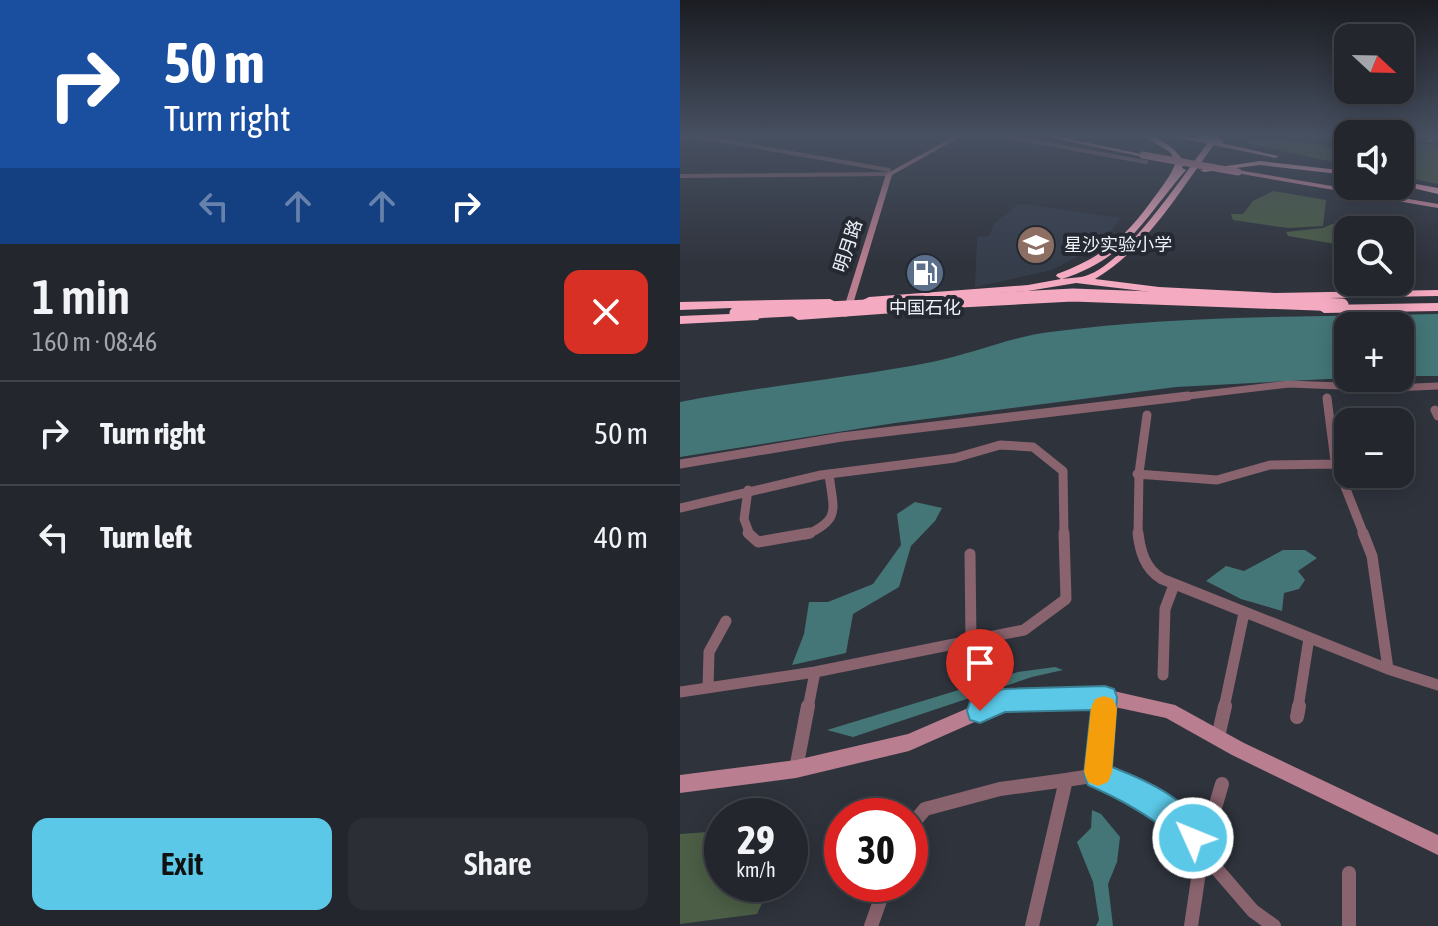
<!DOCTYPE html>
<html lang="en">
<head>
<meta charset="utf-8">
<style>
	:root { --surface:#23262d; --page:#2b2e35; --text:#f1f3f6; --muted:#a3a5aa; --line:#404349; --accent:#5bc8e7 }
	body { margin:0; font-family:"Asap Condensed","Noto Sans SC",sans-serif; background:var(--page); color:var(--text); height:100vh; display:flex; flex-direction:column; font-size:30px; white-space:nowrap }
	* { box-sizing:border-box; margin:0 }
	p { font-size:26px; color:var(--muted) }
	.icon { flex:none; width:44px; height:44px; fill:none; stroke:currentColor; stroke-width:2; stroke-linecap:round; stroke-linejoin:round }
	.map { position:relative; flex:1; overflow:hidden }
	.side { display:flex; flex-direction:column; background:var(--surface); width:680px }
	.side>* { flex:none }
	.hud { background:#1a4fa0; color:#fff; overflow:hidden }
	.needle { width:52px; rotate:112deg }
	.controls { position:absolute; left:654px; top:24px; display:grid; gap:16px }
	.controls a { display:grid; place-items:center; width:80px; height:80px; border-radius:16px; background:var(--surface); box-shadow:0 4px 20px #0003,0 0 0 2px var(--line); font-size:40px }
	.speed { position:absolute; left:24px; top:798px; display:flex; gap:16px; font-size:40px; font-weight:700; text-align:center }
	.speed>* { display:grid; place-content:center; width:104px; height:104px; border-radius:50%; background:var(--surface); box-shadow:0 4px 20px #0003,0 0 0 2px var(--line); line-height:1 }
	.speed small { font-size:20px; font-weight:400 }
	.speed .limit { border:12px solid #d22; background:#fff; color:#111 }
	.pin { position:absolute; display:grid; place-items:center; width:68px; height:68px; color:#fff; margin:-82px -34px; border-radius:50% 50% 50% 0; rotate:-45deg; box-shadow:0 0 8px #0007 }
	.pin .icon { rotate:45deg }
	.me { position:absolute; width:88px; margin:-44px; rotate:314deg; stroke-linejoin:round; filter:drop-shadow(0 0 6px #0008) }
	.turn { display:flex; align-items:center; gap:28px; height:168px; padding:0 32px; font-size:36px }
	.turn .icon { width:104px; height:104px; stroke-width:2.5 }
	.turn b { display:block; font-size:56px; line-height:68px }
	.lanes { display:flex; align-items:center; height:76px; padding:0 32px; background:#0003; justify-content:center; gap:40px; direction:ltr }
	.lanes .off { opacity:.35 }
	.round { display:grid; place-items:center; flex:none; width:84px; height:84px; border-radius:16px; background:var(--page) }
	.headline { display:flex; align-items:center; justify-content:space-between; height:136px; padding:0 32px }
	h1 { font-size:48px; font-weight:600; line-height:60px }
	.button { display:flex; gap:16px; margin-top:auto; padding:16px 32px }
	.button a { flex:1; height:92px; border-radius:16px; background:var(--accent); color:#111; font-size:32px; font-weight:600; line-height:92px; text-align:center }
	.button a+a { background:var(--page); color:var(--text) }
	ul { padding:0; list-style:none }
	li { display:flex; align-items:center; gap:24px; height:104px; padding:0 32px; border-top:2px solid var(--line) }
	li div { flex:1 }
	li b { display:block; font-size:30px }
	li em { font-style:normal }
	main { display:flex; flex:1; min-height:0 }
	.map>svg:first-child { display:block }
	.built { fill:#353d4b }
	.green { fill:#4c5e46 }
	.water { fill:#447677 }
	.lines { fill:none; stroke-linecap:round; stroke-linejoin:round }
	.street-far4 { stroke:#89636e; stroke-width:4 }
	.street-far3 { stroke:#89636e; stroke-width:7 }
	.street-far2 { stroke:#89636e; stroke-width:9 }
	.street-far1 { stroke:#89636e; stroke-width:11 }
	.street { stroke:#89636e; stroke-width:14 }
	.secondary { fill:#b97e8f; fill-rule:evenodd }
	.primary { fill:#de91a8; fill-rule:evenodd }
	.highway { fill:#f4aac0; fill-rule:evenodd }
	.rail { stroke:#a0a4ab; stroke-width:2; stroke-dasharray:7 7; stroke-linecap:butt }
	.primary-bridge { stroke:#de91a8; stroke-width:7 }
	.highway-bridge-far1 { stroke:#f4aac0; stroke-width:8 }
	.highway-bridge { stroke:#f4aac0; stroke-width:13 }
	.route { fill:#5bc8e7; stroke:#3b8296; stroke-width:2 }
	.slow { fill:#f59e0b }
	.labels { text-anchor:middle; stroke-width:8; stroke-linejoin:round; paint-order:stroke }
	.far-poi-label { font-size:18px; fill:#eff2f8; stroke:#252932; text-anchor:start }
	.far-street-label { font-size:18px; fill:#eff2f8; stroke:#252932 }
</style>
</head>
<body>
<main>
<section class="side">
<div class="hud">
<div class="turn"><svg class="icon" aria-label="right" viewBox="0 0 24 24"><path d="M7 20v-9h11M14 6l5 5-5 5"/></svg><div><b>50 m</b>Turn right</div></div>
<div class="lanes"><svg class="icon off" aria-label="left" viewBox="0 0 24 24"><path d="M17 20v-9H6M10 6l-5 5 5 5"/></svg><svg class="icon off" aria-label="ahead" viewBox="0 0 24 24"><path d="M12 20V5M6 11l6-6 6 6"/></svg><svg class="icon off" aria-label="ahead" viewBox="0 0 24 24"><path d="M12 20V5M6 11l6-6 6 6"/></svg><svg class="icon" aria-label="right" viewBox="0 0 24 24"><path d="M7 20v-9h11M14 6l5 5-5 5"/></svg></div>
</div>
<div class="headline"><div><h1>1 min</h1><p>160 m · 08:46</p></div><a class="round" style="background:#d93025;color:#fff"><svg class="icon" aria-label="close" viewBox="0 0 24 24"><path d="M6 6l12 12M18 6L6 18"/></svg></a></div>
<ul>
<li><svg class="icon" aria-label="right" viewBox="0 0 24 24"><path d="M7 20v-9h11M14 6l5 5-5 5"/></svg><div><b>Turn right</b></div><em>50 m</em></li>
<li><svg class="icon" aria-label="left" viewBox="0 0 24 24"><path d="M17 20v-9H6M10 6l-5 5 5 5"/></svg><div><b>Turn left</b></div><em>40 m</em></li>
</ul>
<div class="button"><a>Exit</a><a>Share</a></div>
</section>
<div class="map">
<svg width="758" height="926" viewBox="0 0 758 926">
	<rect width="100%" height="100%" fill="#2f333c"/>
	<path class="built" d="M343,204L433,217L440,218L432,230L406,252L372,270L295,287L297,237L309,236L314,224L337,205Z"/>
	<path class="green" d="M578,138L668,148V165L566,143Z
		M720,141L758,146V184L720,176Z
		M593,191L646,200L643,226L608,228L553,220L551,214H563L573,201Z
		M652,224L696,225L697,230H668V246L608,236L606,232L643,228Z
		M42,831V884H91L77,914L0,924V834Z"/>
	<path class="water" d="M758,314V376H720V326H668V378L496,387L215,423L0,457V402C84,386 169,378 252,362C292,354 330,337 370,332C499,315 628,317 758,314Z
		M235,502L262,508L255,521L231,546L219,587L173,614L166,653L112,665L124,634L129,602H148L193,584L221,545L217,514Z
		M603,550H625L637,558L618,571L625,580L619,589L604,593L602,611L561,599L526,581L546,566L564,571Z
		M375,667L383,670L352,677L173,737L147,730L338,672Z
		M412,810L421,814L440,837L437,862L428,884L433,926H416L419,920L413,882L397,842L411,828Z"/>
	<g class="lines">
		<path class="street-far4" d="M15,136L209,170
			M324,136L466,162
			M745,136L758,138
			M0,138L6,136
			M0,176L209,174"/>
		<path class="street-far3" d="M491,398L609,384L712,388L758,386"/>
		<path class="street-far2" d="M647,398L655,461L684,535
			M755,410L758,416
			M0,464L162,437L508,396
			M457,474L537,480L590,465L656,464
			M68,490L64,519L70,535
			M0,508L141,475L275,458L320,445L353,447L383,471L384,535
			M126,535C162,519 153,509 149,474
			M458,535L459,473L467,415"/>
		<path class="street-far1" d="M68,533L78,542L130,533
			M458,533C460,551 465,569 482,579L708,669L758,685
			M683,533L692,556L708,669
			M290,554L291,641
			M483,675L485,609L494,585
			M28,688L29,652L46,621
			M0,692L135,672L344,630L386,599L384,533
			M128,708L135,672
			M424,708L425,697
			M544,708L564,613
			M618,708L629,638"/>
		<path class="street" d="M617,717L619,706
			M538,737L545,706
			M116,769L128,706
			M418,775L456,790L504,825L522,852L573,911L594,926
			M386,780L418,775L424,706
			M230,827L245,809L320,789L386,780L352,926
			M669,873V926
			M191,926L206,884
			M511,926L522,852L542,784"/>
		<path class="secondary" d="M275,136H282L212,175L170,314L166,317L163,316L162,314L206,174Z
			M416,687L495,705L564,743L758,835V855L552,755L486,718L416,703L324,709L229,751L116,778L0,793V775L116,760L228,734L323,693Z"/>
		<path class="primary" d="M363,136H376L466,155L463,157Z
			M558,170L758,204V208L556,173Z"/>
		<path class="highway" d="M463,136C480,136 495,148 504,162L502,168L506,170C464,218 448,258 382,279C388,278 395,278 401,277C443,270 506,170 533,136H540L536,142L599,156L595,158L534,145C497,194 469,246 415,279L479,287L595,293L758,290V296L595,299L479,293L396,283L348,291L189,303L183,300L189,297L348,285L381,279L376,276L377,274C420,258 443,240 470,203C480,189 490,178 496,162L490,152Z
			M490,136H508L524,140L520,142Z
			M580,161L668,171V175L580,165L524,172L520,170Z
			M720,181L758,188V194L720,185Z
			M150,299L156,302L154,304L0,310V302Z
			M758,303V311L644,313L638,309L644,305Z
			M238,305L244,309L242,311L118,320L112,316L118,312Z
			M74,313L80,317L78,320L0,324V316Z"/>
		<path class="rail" d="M720,137L758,142"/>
		<path class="primary-bridge" d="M463,155L558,172"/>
		<path class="highway-bridge-far1" d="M521,138L539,142"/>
		<path class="highway-bridge" d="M56,313L393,295L662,305"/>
	</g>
	<linearGradient id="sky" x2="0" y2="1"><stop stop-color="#1a1c21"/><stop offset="0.51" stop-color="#475061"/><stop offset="1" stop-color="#475061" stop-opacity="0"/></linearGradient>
	<rect width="758" height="266" fill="url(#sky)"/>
	<path class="route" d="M425,686L434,689L437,697L432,767C468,781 513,801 528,838L524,849L513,853C501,848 499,841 490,833C464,812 438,798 408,785L404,775L411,710L325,712L300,723L290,720L287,711L290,702L323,689Z"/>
	<path class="slow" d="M424,696L433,699L437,708L432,772L428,782L418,786L408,782L404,772L411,708L415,699Z"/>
	<defs>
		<g id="school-disc" transform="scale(2)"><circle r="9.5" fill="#8d6e63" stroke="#252932"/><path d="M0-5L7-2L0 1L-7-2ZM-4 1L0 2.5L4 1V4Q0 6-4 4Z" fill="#fff"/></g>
		<g id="fuel-disc" transform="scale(2)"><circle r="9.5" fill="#5c6f8a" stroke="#252932"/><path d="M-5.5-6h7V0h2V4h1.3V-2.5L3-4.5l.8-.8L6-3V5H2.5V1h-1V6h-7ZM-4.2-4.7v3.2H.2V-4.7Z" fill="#fff"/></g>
	</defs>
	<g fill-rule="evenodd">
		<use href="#school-disc" x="356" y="245"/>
		<use href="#fuel-disc" x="245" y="273"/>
	</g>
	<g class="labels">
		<g class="far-poi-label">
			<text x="384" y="251">星沙实验小学</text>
			<text x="245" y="314" text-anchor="middle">中国石化</text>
		</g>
		<g class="far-street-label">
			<text transform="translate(168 246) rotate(-72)" y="6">明月路</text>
		</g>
	</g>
</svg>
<div class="controls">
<a><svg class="needle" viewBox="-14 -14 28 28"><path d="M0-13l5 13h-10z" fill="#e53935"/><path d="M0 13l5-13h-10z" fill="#a3a5aa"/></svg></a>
<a><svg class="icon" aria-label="sound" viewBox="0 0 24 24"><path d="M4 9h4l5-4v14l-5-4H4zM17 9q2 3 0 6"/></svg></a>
<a><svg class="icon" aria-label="search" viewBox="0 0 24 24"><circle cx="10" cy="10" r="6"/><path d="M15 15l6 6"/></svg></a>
<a>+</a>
<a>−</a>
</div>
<div class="speed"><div>29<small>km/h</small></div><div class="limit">30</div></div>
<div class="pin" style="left:300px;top:711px;background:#d93025"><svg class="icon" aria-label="arrive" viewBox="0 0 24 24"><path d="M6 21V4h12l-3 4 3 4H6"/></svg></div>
<svg class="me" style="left:513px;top:838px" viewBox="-20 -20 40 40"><circle r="17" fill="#5bc8e7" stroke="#fff" stroke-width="3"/><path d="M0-11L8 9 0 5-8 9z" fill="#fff"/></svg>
</div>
</main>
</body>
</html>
